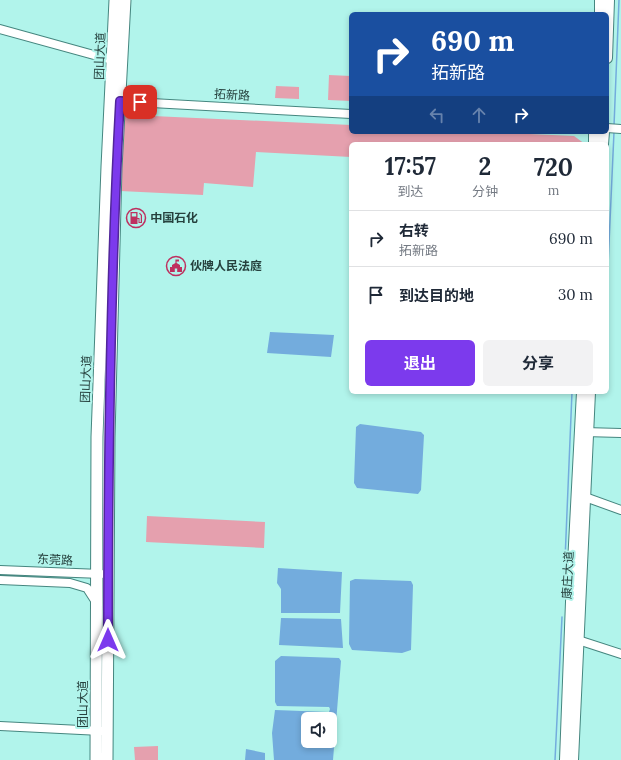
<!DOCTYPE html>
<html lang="zh">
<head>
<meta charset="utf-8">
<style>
	:root { --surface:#fff; --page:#f2f2f3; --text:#1f2937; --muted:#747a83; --line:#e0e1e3; --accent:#7c3aed }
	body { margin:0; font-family:Lora,"Noto Sans SC",serif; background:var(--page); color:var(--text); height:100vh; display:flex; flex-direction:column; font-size:15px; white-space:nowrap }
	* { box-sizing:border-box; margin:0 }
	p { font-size:13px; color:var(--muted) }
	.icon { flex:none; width:22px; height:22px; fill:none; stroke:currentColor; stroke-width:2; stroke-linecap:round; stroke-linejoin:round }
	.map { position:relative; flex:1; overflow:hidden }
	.panel { position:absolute; left:349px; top:142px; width:260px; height:252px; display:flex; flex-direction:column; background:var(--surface); border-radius:6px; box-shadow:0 2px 6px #0003 }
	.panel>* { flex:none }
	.banner { position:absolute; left:349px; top:12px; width:260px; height:122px; border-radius:6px; box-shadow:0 2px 6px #0003; background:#1a4fa0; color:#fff; overflow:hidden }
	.controls { position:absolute; left:301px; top:712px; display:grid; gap:8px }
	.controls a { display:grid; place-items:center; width:36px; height:36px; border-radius:6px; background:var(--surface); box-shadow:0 2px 6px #0003; font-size:20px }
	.pin { position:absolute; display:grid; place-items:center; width:34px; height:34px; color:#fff; margin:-17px; border-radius:8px; box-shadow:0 2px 6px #0006 }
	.me { position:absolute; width:44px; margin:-22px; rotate:0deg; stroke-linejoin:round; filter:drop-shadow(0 0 3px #0008) }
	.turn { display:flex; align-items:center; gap:14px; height:84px; padding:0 16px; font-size:18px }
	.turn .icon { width:52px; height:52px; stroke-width:2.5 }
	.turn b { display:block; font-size:28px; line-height:34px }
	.lanes { display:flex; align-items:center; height:38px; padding:0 16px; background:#0003; justify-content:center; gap:20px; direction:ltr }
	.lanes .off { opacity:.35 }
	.eta { display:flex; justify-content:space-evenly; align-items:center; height:68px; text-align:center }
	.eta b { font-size:24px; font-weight:700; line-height:28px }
	.action { display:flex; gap:8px; margin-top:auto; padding:8px 16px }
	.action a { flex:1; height:46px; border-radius:6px; background:var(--accent); color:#fff; font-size:16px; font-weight:700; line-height:46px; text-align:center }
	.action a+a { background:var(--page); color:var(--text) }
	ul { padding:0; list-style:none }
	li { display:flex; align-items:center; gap:12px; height:56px; padding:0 16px; border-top:1px solid var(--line) }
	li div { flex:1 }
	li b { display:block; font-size:15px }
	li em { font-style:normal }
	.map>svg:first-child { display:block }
	.green { fill:#e5a0ae }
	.water { fill:#73acdd; fill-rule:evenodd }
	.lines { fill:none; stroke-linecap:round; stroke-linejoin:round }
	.stream { stroke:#73acdd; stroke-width:1.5 }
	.minor-casing { stroke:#45867f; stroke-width:10 }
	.major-casing { stroke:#45867f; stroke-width:12 }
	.highway-casing { stroke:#45867f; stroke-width:13 }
	.minor { stroke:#fff; stroke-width:8 }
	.major { stroke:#fff; stroke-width:10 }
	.highway { stroke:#fff; stroke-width:11 }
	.route-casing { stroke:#51269a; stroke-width:10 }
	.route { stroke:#7c3aed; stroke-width:7 }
	.labels { text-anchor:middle; stroke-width:4; stroke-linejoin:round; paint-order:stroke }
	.street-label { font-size:12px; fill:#26413e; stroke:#b1f4eb }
	.poi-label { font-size:12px; font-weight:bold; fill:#26413e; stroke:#b1f4eb; text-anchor:start }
</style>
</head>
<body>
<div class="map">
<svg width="621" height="760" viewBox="0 0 621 760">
	<rect width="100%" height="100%" fill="#b1f4eb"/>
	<path class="green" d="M329,75L351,76V101L328,100Z
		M276,86L299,87V99L275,98Z
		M131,115L351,125V132H486L574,136L585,144H351V157L256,152L253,187L204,183L203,195L120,191L123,118Z
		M147,516L265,522L264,548L146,542Z
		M158,746V760H135L134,747Z"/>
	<path class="water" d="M270,332L334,335L331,357L267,353Z
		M360,424L421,432L424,435L421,490L418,494L357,488L354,483L356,427Z
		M278,568L342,572L340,613H281V589L277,583Z
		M355,579L411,581L413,585L411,650L402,653L352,650L349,644L350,581Z
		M281,618L341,619L343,648L279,645Z
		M281,656L339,658L341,661L333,760H274L272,733L275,710L329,712L330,709L329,707L277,706L275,702V661ZM308,719H330V741H308Z
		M246,749L265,753V760H245Z"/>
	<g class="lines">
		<path class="stream" d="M614,126L619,0
			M607,288L614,132
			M564,584L572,392
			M555,760L562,617"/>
		<g class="minor-casing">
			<path id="minor" d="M0,29L112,60
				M115,101L351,114
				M607,128L621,129
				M584,432L621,433
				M585,497L621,510
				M0,570L101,574
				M0,580L70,583L87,588L96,602
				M578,640L621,654
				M0,726L101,731"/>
		</g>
		<g class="major-casing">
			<path id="major" d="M600,14V0
				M607,58L609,0
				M594,144V132
				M603,144L604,132
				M565,760L571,602L582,392
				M573,760L590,392"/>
		</g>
		<g class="highway-casing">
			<path id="highway" d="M96,760L97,437L107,167L115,0
				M107,760L109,437L116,168L125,0"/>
		</g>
		<use href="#minor" class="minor"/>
		<use href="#major" class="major"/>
		<use href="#highway" class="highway"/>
	</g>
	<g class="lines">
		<g class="route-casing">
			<path id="route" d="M108,640C108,460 110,280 120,101L140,102"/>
		</g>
		<use href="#route" class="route"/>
	</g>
	<defs>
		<g id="fuel-ring" transform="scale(1)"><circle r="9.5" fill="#b1f4eb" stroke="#be305f" stroke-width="1.5"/><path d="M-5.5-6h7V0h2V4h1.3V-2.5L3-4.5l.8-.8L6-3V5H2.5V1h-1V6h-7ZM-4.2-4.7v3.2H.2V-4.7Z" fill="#be305f"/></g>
		<g id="civic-ring" transform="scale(1)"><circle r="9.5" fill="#b1f4eb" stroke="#be305f" stroke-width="1.5"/><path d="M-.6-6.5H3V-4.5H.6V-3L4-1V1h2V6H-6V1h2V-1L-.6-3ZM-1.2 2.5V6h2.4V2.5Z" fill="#be305f"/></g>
	</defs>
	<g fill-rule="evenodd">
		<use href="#fuel-ring" x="136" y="218"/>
		<use href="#civic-ring" x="176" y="266"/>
	</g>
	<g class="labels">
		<g class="street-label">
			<text transform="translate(100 56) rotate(-88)" y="4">团山大道</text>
			<text transform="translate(232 95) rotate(3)" y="4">拓新路</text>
			<text transform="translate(86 379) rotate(-88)" y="4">团山大道</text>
			<text transform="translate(55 560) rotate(3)" y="4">东莞路</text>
			<text transform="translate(568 575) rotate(-87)" y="4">康庄大道</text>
			<text transform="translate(83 704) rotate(-90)" y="4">团山大道</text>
		</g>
		<g class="poi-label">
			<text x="150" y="222">中国石化</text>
			<text x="190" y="270">伙牌人民法庭</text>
		</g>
	</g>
</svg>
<div class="controls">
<a><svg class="icon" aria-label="sound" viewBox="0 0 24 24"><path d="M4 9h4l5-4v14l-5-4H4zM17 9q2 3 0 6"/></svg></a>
</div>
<div class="pin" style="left:140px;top:102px;background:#d93025"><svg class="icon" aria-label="arrive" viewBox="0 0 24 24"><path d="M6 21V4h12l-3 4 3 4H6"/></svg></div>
<svg class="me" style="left:108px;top:640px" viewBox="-20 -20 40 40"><path d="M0-17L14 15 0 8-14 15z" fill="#7c3aed" stroke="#fff" stroke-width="4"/></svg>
<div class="banner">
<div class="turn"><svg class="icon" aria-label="right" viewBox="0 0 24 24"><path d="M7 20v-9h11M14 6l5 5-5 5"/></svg><div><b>690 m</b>拓新路</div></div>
<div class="lanes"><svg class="icon off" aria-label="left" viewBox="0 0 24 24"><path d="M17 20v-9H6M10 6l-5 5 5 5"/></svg><svg class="icon off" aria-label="ahead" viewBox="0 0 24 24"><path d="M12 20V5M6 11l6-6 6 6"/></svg><svg class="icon" aria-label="right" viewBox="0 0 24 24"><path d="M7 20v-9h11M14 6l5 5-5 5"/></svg></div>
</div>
<section class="panel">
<div class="eta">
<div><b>17:57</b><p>到达</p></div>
<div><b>2</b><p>分钟</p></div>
<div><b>720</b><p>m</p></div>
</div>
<ul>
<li><svg class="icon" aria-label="right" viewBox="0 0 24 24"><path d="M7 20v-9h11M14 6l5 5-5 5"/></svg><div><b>右转</b><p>拓新路</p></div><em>690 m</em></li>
<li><svg class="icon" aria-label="arrive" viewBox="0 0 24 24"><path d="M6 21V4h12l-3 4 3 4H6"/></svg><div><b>到达目的地</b></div><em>30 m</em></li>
</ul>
<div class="action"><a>退出</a><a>分享</a></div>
</section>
</div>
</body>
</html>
